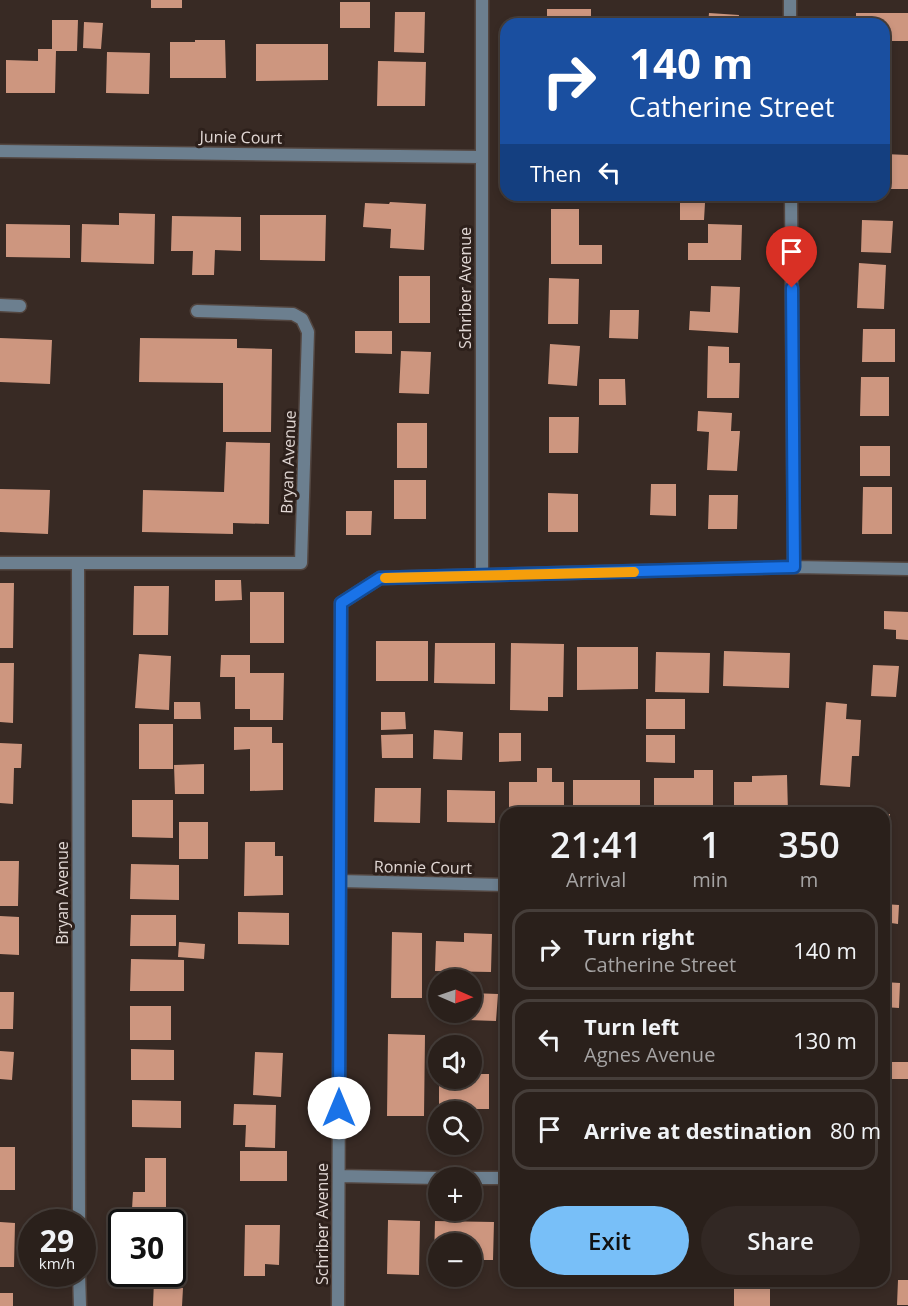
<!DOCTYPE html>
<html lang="en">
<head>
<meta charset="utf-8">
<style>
	:root { --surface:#2a201b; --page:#322824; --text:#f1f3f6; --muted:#a5a3a3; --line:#463e3a; --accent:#78bff8 }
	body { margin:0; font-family:"Open Sans",sans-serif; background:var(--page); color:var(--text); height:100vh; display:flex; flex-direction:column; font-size:22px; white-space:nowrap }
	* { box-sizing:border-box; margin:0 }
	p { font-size:20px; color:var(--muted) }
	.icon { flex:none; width:33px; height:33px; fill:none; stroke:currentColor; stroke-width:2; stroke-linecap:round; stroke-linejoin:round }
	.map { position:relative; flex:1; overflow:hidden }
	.sheet { position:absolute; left:500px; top:807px; width:390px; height:480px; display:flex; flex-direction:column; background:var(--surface); border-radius:18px; box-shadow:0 3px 9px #0003,0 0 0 2px var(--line) }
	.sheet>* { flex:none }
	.hud { position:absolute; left:500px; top:18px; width:390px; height:183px; border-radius:18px; box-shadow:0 3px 9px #0003,0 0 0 2px var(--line); background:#1a4fa0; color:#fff; overflow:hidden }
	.needle { width:39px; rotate:92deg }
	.controls { position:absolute; left:428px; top:969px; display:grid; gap:12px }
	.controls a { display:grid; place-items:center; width:54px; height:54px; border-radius:50%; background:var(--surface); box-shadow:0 3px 9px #0003,0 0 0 2px var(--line); font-size:30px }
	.speed { position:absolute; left:18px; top:1209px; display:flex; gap:12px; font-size:30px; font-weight:700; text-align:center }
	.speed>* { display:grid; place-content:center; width:78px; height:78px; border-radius:50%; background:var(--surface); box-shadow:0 3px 9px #0003,0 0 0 2px var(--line); line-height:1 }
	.speed small { font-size:15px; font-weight:400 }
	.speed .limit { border:3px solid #111; border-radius:9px; background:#fff; color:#111 }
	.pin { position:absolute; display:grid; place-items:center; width:51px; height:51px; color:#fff; margin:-62px -26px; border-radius:50% 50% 50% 0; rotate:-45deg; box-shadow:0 0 6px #0007 }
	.pin .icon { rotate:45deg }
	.me { position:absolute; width:66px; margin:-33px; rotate:0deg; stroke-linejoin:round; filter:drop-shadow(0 0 4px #0008) }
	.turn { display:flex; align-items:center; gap:21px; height:126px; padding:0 30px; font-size:27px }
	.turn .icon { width:78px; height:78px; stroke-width:2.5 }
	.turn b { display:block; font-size:42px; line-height:51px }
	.then { display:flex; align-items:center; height:57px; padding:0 30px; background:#0003; gap:12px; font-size:22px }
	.eta { display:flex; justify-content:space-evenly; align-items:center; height:102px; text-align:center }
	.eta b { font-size:36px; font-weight:600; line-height:42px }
	.action { display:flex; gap:12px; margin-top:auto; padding:12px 30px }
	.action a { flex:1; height:69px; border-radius:36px; background:var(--accent); color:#111; font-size:24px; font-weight:600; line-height:69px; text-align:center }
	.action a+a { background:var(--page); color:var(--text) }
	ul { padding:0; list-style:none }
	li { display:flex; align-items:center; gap:18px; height:81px; margin:0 12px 9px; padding:0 18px; border:3px solid var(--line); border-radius:18px }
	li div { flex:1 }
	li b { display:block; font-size:22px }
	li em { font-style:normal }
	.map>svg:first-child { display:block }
	.building { fill:#cd967f }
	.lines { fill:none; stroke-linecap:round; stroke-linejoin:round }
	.street-casing { stroke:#534640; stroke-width:15 }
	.street { stroke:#6c7f8f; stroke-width:12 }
	.route-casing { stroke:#114b97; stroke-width:15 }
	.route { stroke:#1a73e8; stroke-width:10 }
	.slow { stroke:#f59e0b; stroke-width:10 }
	.labels { text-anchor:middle; stroke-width:6; stroke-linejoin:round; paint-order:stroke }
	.street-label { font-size:16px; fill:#e1d7d4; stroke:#2d201b }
</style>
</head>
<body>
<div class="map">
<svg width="908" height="1306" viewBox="0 0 908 1306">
	<rect width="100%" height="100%" fill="#382a24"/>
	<path class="building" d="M151,0H182V8H151Z
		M340,2H370V28H340Z
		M547,9H591V24H547Z
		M395,12H425L424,53L394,52Z
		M709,13L739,15L738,24H708Z
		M856,13H908V41H884V24H856Z
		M52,20H78L77,51H56L55,93H6V60L38,61V49H52Z
		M84,22L103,23L101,49L83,48Z
		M195,40H225L226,78H170V42H195Z
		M256,44H328V80L256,81Z
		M884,47H888V80H884Z
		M107,52L150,53L149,94L106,93Z
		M378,61L426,62L425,106H377Z
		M884,111H889V151H884Z
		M884,154L908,155V189H884Z
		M390,202L426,204L424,250L390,248L391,229L363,227L365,203L389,204Z
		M680,202L705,203L704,220H680Z
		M551,209H579V245H602V264H551Z
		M119,213L155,214L154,264L81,262L82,224L119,225Z
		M260,215H326L325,261L260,260Z
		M172,216L241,217V251L215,250L214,275H192L193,251H171Z
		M862,220L893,221L891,253L861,252Z
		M6,224L70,225V258L6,257Z
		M708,224L742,225L741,260H688V243H708Z
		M859,263L886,265L884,309L857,308Z
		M399,276H430V323H399Z
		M549,278L579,279L578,324H548Z
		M711,286L740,287L738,333L689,330L690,311L710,312Z
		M610,310H639L638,339L609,338Z
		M863,329H895V362H862Z
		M355,331H392V354L355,353Z
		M0,338L52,340L50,384L0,382Z
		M140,338L237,339V348L272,349L271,432H223V383L139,382Z
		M550,344L580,346L577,386L548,384Z
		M708,346L729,347V363H740L739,398H707Z
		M401,351L431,352L429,394L399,393Z
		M861,377H889V416H860Z
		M599,379H625L626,405H599Z
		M698,411L732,413L731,431H740L737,471L707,470L709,432L697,431Z
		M549,417H579L578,453H549Z
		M397,423H427V468H397Z
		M226,442L270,443L269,524L233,523V534L142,532L143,490L224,492Z
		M860,446H890V476H860Z
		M394,480H426V519H394Z
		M651,484H676V516L650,515Z
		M863,487H892V534H862Z
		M0,489L50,490L48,534L0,532Z
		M548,493L578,494V532H548Z
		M709,495H738L737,529H708Z
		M346,511H372L371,535H346Z
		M215,580H241L242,600L215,601Z
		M0,583H14L13,648H0Z
		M134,586H169L168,635H133Z
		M250,592H284V643H250Z
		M884,611L908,612V640L896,639V630L884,629Z
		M376,641H428V681H376Z
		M435,643H495V684L434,683Z
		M511,643L564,644L563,697H548V711L510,710Z
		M577,647H638V689L577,690Z
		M724,651L790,653L789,688L723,686Z
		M656,652L710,653L709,693L655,692Z
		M139,654L171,656L169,710L135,708Z
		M221,655H250V673H284L283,720H250V709H235V677H220Z
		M0,663H14L13,723L0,722Z
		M873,665L899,666L896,697L871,696Z
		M646,699H685V729H646Z
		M174,702H200L201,719H174Z
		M826,702L847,704L846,719L861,720L859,756H852L850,787L820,785Z
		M381,712H405L406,729L381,730Z
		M139,724H173V769H139Z
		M234,727H272V743H283V790L250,791V749L234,750Z
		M434,730L463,732L462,760L433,759Z
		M499,733H521V761L499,762Z
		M413,734V758H382L381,735Z
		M646,735H675V763L646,762Z
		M0,743L22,744L21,768H14L13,804L0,803Z
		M204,764V794H175L174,765Z
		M537,768H552V782H564V813H509V782H537Z
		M694,770H713V813H654V778H694Z
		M787,775L788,813H734V782H752V776Z
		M573,780H640V813H573Z
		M375,788H421L420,823L374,822Z
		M447,790L495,791V823L447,822Z
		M132,800H173V838L132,837Z
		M884,814H890V833H884Z
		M179,822H208V859H179Z
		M245,842H275V856H283V895L244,896Z
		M0,861H19L18,906H0Z
		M131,864L179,865V900L130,899Z
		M884,904L899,905L898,924L884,922Z
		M238,912L289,913V945L238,944Z
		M131,915H176V946H130Z
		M0,916L19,917V955L0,954Z
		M392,932L422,933V998H391Z
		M464,933L492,934L491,972L435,971L436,941L464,942Z
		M502,934H506V975H502Z
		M179,942L205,944L204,959L178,957Z
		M131,959L184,960V991H130Z
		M884,982L900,983L899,1008L884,1007Z
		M0,992H14L13,1029H0Z
		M471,993L498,994L496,1021L467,1020V1012H471Z
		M130,1006H171V1040H130Z
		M388,1034L425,1035L424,1116H387Z
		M131,1049L174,1050V1080H131Z
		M0,1051L14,1052L12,1080L0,1079Z
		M255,1052L283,1053L281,1097L253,1095Z
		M890,1062H908V1079H890Z
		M471,1074H489V1109H439V1078H471Z
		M132,1100L181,1101V1128L132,1127Z
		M234,1104L276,1105L275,1148L245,1147L246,1125H233Z
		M0,1147H15V1190H0Z
		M240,1151H287V1181H240Z
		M145,1158H166V1209H132L133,1192H145Z
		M388,1220L420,1221L419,1275L387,1274Z
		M435,1221L494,1222L493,1260H471V1244H438V1259H434Z
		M0,1222L15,1223L14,1267H0Z
		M500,1222H506V1252H501Z
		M245,1225H280L279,1265L265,1264V1276H244Z
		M154,1280H171V1287L183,1288L182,1306H153Z
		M898,1280H908V1305H897Z
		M734,1281H790L789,1289L770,1288V1306H734Z
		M0,1293H13V1306H0Z"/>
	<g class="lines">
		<g class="street-casing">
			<path id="street" d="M790,0V24
				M0,151L481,157
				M791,195L794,567
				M0,305L20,306
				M0,563H301L308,332L302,319L293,314L197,311
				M78,564L79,1222
				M482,575V0
				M340,881L506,885
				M339,1176L438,1178
				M471,1178H506
				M79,1274L80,1306
				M338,1306L341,603L380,578L794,567L908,569"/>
		</g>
		<use href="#street" class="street"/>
	</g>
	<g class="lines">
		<g class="route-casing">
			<path id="route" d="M339,1108L341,603L380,578L794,567L792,288"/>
		</g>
		<use href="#route" class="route"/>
		<path class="slow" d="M385,578L634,572"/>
	</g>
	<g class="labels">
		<g class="street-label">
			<text transform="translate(241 137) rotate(1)" y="6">Junie Court</text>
			<text transform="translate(465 288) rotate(-90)" y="6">Schriber Avenue</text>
			<text transform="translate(288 462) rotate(-88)" y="6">Bryan Avenue</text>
			<text transform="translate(423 867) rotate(1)" y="6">Ronnie Court</text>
			<text transform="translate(62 893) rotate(-90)" y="6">Bryan Avenue</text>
			<text transform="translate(322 1224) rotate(-90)" y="6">Schriber Avenue</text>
		</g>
	</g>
</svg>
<div class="controls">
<a><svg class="needle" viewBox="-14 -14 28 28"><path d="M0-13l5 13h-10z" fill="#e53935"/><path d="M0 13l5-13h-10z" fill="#a5a3a3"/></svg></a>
<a><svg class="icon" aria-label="sound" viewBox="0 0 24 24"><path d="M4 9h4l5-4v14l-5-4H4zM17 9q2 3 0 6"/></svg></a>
<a><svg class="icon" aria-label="search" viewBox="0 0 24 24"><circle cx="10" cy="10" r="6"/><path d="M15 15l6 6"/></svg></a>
<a>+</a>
<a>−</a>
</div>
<div class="speed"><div>29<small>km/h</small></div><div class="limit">30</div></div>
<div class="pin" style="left:792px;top:288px;background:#d93025"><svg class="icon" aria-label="arrive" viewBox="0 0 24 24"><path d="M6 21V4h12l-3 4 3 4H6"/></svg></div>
<svg class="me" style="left:339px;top:1108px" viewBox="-20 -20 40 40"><circle r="19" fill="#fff"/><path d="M0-13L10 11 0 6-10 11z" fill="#1a73e8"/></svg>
<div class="hud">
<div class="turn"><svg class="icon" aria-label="right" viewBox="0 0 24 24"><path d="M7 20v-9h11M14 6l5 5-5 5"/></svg><div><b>140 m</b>Catherine Street</div></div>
<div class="then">Then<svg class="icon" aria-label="left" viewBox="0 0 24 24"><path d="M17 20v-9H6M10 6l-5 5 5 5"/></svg></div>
</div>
<section class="sheet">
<div class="eta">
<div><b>21:41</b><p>Arrival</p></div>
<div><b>1</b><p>min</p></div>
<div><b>350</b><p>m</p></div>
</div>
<ul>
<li><svg class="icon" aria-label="right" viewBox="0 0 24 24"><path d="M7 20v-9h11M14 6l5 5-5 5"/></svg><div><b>Turn right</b><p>Catherine Street</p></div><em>140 m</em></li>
<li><svg class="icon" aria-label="left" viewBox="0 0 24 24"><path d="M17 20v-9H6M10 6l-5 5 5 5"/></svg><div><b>Turn left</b><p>Agnes Avenue</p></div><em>130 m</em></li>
<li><svg class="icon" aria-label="arrive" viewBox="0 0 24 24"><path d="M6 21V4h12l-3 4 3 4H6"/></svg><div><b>Arrive at destination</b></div><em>80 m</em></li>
</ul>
<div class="action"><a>Exit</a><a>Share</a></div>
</section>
</div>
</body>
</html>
